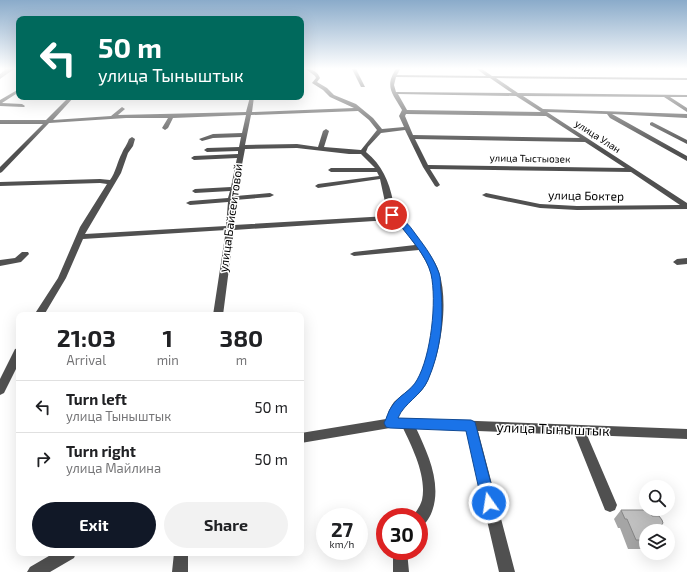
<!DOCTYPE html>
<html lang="en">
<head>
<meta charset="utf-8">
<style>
	:root { --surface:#fff; --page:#f2f2f2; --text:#202124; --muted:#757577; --line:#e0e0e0; --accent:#111827 }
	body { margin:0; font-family:"Exo 2",sans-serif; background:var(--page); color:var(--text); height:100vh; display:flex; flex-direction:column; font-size:15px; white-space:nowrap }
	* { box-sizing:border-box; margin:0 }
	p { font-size:13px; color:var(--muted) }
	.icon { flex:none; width:22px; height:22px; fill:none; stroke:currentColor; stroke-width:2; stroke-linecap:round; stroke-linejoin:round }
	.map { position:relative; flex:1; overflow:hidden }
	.side { position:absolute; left:16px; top:312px; width:288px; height:244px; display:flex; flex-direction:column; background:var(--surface); border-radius:8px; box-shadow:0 4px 16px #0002 }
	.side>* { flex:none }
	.guide { position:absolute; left:16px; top:16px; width:288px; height:84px; border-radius:8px; box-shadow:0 4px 16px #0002; background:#00695c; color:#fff; overflow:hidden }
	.controls { position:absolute; left:639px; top:480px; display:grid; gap:8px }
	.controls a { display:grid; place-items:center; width:36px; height:36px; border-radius:50%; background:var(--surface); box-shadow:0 4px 16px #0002; font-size:20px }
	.speed { position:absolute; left:316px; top:508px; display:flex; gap:8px; font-size:20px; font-weight:700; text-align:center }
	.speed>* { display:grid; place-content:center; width:52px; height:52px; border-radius:50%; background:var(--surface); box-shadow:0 4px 16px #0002; line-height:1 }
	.speed small { font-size:10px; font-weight:400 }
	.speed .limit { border:6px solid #d22; background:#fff; color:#111 }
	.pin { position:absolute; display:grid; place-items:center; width:34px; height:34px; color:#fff; margin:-17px; border:2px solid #fff; border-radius:50%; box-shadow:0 1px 4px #0007 }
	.me { position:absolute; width:44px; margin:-22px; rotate:347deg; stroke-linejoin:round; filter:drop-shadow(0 0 3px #0008) }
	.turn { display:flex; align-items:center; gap:14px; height:84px; padding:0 16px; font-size:18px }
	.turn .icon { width:52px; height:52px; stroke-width:2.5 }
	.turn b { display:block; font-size:28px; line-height:34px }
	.eta { display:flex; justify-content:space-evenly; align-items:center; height:68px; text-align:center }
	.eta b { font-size:24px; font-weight:700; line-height:28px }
	.cta { display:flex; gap:8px; margin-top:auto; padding:8px 16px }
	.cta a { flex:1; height:46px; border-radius:24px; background:var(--accent); color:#fff; font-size:16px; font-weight:700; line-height:46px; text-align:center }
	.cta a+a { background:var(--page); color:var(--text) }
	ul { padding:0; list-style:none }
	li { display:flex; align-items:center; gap:12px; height:52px; padding:0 16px; border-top:1px solid var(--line) }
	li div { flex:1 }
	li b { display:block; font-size:15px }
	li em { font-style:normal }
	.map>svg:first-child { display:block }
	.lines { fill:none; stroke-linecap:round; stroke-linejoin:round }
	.river { fill:#9e9e9e; fill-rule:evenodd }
	.minor { fill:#505050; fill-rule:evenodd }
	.wall { fill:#a5a5a5 }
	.building { fill:#c0c0c0; stroke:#868686 }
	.route { fill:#1a73e8; stroke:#114b97 }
	.labels { text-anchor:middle; stroke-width:3; stroke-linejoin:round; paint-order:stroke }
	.far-street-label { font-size:10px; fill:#000; stroke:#fff }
	.street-label { font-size:12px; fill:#000; stroke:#fff }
	.near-street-label { font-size:14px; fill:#000; stroke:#fff }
</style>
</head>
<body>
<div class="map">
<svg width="687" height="572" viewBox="0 0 687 572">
	<rect width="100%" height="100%" fill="#fff"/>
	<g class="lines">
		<path class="river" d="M6,69H14L0,79V74Z"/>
		<path class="minor" d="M306,69C312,69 318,72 320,78L317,82L327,88L334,95L356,104L373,118L382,129L404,127L399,116L402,110C393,94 384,87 396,69H400L397,75L486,76L477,69H482L492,76L687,78V80L496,78L518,93L687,95V97H670L687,108V112L664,97L523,96L543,109L687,114V118L612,114L687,156V161L610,118L607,114L547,112L687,203V209L577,210L540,208L486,197L482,195L486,193L540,204L577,206L680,205L631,172L430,169L440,185L437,187L435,186L423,167L405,130L381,133L368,147L366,152C382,165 389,181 393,201C394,206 396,212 395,217C407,221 412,230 419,239C426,249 435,260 439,272C449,302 441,352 428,380C422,396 404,402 398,418L687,429V439L587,435L617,505L615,510L610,512L605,510L575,435L478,431L515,572H499L466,430L416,428C428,454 443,485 431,514C428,520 425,525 419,527V517H413C416,511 420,507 422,500C427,477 413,449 403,428H390L301,443V433L386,419C388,413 390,407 394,402C402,394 413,389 418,379C432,352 439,304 431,274C429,265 423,257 419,250L354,256L350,254L354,252L415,245C408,235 402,225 390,220L234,230L223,315H213L226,230L83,239L66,278L44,315H34L58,278L80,227L107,184L100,183L0,186V182L100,179L110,180C116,172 117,162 122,153C124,148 127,145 129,139L132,137L135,139L133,146L128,153L121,173L85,234L226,226L228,202L190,205L186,203L190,201L228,198L230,191L195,193L192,191L195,189L231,187L237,158L194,160L191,158L194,156L238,154V151L207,152L204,150L207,148L239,147L241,137L213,138L202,141L199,139L213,134L242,133L246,115L173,118L168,128L165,130L162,128L168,118H126L49,123L2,172L0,173V167L43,124H0V120H46L69,97H74L53,120L111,116L122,107L125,109L118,115L246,112L250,97H254L252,112L354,108L330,97L323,90L312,83L316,78L315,76ZM396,77L490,78L512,93L396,92L394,85ZM398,94L516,96L541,112L407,110ZM358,111L369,120L377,130L361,150L324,147L329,131L326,129L323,131L318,147L297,144L245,145L251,115ZM406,114L546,116L580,138L413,135L405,116ZM415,139L585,142L625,168L428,165ZM297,148L349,154H361L375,168H331L328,170L331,172H377L379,176L318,184L315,186L318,188L380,179L388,216L234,225L235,200L270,197L274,195L270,193L236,196L245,149Z
			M352,69H356L365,87H361Z
			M19,89V92L2,103L22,104L25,106L24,107L0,106V100Z
			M159,97H163V99L159,100Z
			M652,122L687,140V144L650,125V123Z
			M22,252H28L29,254L21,262L0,266V260L15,258Z
			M687,258V264L677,265L673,262L677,259Z
			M19,348V363L4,393L0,395V379L15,349Z
			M393,551H407L409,572H393Z
			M54,553H76L74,558L50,572H27L30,567Z
			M174,553H188V572H172Z"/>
	</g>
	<path class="wall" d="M621,510L646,531V544L642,549H628L620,528H618L614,519Z"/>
	<path class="building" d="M621,510H649L652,516H659L662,520L663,523L660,527L663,531H646V540H636L627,519H625Z"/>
	<linearGradient id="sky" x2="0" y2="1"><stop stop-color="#8aabca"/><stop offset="0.46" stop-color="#fff"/><stop offset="1" stop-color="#fff" stop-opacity="0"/></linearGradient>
	<rect width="687" height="149" fill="url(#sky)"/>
	<path class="route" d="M390,213H395V217C406,219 411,228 417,236C426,248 434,259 439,273C441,278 440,285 441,291C444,322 440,352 428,380C421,396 404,403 398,418L471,420L475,422L496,503L494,508L489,510L484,508L482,503L466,431L390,428L386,427L384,423C387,418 388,411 392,406C398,396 411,391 417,380C431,356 437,301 431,274C426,255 411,240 400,225L395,221L388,219L387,218Z"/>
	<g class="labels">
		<g class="far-street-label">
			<text transform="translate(598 136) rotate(33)" y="4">улица Улан</text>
			<text transform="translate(530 158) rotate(1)" y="4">улица Тыстыозек</text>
		</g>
		<g class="street-label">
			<text transform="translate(586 196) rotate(1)" y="4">улица Боктер</text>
			<text transform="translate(231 218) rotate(-82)" y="4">улица Байсеитовой</text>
		</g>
		<g class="near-street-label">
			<text transform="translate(553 429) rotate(2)" y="5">улица Тыныштык</text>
		</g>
	</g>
</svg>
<div class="controls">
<a><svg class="icon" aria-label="search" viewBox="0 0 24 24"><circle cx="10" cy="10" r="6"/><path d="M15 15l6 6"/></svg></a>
<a><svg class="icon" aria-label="layers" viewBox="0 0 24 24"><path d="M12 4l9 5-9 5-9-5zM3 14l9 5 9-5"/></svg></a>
</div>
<div class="speed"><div>27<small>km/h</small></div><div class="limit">30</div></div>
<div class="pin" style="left:392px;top:215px;background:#d93025"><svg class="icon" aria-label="arrive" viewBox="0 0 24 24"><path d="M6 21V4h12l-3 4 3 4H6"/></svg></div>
<svg class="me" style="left:489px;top:503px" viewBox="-20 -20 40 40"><circle r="17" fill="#1a73e8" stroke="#fff" stroke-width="3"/><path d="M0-11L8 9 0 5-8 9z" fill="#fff"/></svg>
<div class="guide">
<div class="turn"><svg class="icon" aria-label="left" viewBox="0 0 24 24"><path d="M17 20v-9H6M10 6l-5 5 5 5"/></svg><div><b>50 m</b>улица Тыныштык</div></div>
</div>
<section class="side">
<div class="eta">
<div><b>21:03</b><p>Arrival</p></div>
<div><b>1</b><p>min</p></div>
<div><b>380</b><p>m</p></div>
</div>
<ul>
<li><svg class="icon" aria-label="left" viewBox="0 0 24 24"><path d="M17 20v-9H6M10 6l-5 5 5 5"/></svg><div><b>Turn left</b><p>улица Тыныштык</p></div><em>50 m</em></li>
<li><svg class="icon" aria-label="right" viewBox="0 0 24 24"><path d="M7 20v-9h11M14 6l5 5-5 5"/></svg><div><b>Turn right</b><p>улица Майлина</p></div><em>50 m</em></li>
</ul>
<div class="cta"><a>Exit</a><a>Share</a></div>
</section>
</div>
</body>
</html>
